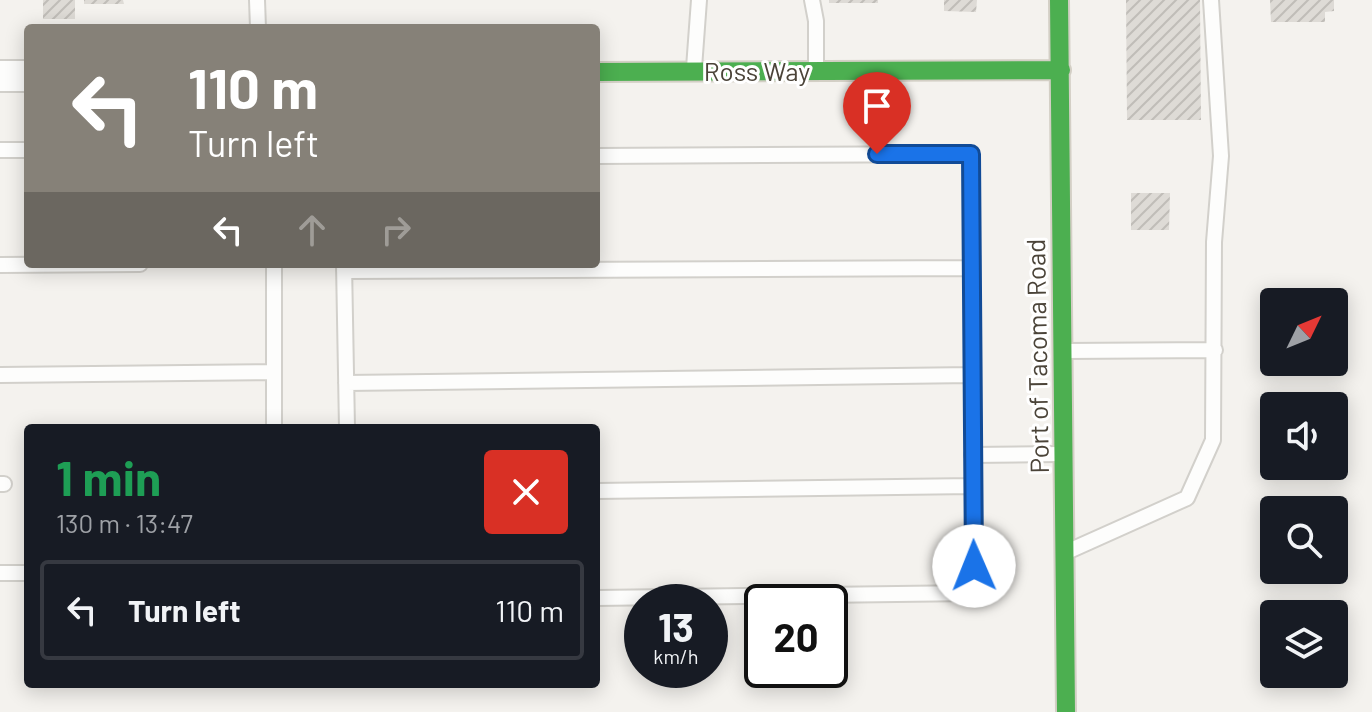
<!DOCTYPE html>
<html lang="en">
<head>
<meta charset="utf-8">
<style>
	:root { --surface:#171b24; --page:#20242c; --text:#f1f3f6; --muted:#9ea1a6; --line:#363941 }
	body { margin:0; font-family:Barlow,sans-serif; background:var(--page); color:var(--text); height:100vh; display:flex; flex-direction:column; font-size:30px; white-space:nowrap }
	* { box-sizing:border-box; margin:0 }
	p { font-size:26px; color:var(--muted) }
	.icon { flex:none; width:44px; height:44px; fill:none; stroke:currentColor; stroke-width:2; stroke-linecap:round; stroke-linejoin:round }
	.map { position:relative; flex:1; overflow:hidden }
	.panel { position:absolute; left:24px; top:424px; width:576px; height:264px; display:flex; flex-direction:column; background:var(--surface); border-radius:8px; box-shadow:0 4px 20px #0003 }
	.panel>* { flex:none }
	.banner { position:absolute; left:24px; top:24px; width:576px; height:244px; border-radius:8px; box-shadow:0 4px 20px #0003; background:#868178; color:#fff; overflow:hidden }
	.needle { width:52px; rotate:47deg }
	.buttons { position:absolute; left:1260px; top:288px; display:grid; gap:16px }
	.buttons a { display:grid; place-items:center; width:88px; height:88px; border-radius:8px; background:var(--surface); box-shadow:0 4px 20px #0003; font-size:40px }
	.speed { position:absolute; left:624px; top:584px; display:flex; gap:16px; font-size:40px; font-weight:700; text-align:center }
	.speed>* { display:grid; place-content:center; width:104px; height:104px; border-radius:50%; background:var(--surface); box-shadow:0 4px 20px #0003; line-height:1 }
	.speed small { font-size:20px; font-weight:400 }
	.speed .limit { border:4px solid #111; border-radius:12px; background:#fff; color:#111 }
	.pin { position:absolute; display:grid; place-items:center; width:68px; height:68px; color:#fff; margin:-82px -34px; border-radius:50% 50% 50% 0; rotate:-45deg; box-shadow:0 0 8px #0007 }
	.pin .icon { rotate:45deg }
	.me { position:absolute; width:88px; margin:-44px; rotate:359deg; stroke-linejoin:round; filter:drop-shadow(0 0 6px #0008) }
	.turn { display:flex; align-items:center; gap:28px; height:168px; padding:0 32px; font-size:36px }
	.turn .icon { width:104px; height:104px; stroke-width:2.5 }
	.turn b { display:block; font-size:56px; line-height:68px }
	.lanes { display:flex; align-items:center; height:76px; padding:0 32px; background:#0003; justify-content:center; gap:40px; direction:ltr }
	.lanes .off { opacity:.35 }
	.round { display:grid; place-items:center; flex:none; width:84px; height:84px; border-radius:8px; background:var(--page) }
	.headline { display:flex; align-items:center; justify-content:space-between; height:136px; padding:0 32px }
	h1 { font-size:48px; font-weight:700; line-height:60px; color:#1e9e55 }
	ul { padding:0; list-style:none }
	li { display:flex; align-items:center; gap:24px; height:100px; margin:0 16px 12px; padding:0 16px; border:4px solid var(--line); border-radius:8px }
	li div { flex:1 }
	li b { display:block; font-size:30px }
	li em { font-style:normal }
	.map>svg:first-child { display:block }
	.building { fill:url(#building-hatch) }
	.lines { fill:none; stroke-linecap:round; stroke-linejoin:round }
	.lane-casing { stroke:#d2d0cb; stroke-width:18 }
	.street-casing { stroke:#d2d0cb; stroke-width:34 }
	.fast-casing { stroke:#d3cfc5; stroke-width:22 }
	.lane { stroke:#fdfdfc; stroke-width:14 }
	.street { stroke:#fdfdfc; stroke-width:30 }
	.fast { stroke:#4caf50; stroke-width:18 }
	.route-casing { stroke:#114b97; stroke-width:20 }
	.route { stroke:#1a73e8; stroke-width:14 }
	.labels { text-anchor:middle; stroke-width:6; stroke-linejoin:round; paint-order:stroke }
	.street-label { font-size:26px; fill:#4b4439; stroke:#fff }
</style>
</head>
<body>
<div class="map">
<svg width="1372" height="712" viewBox="0 0 1372 712">
	<defs>
		<pattern id="building-hatch" width="6" height="6" patternUnits="userSpaceOnUse" patternTransform="scale(2)"><rect width="6" height="6" fill="#dedbd6"/><path d="M-1 1l2-2M0 6l6-6M5 7l2-2" fill="none" stroke="#c0bdb8"/></pattern>
	</defs>
	<rect width="100%" height="100%" fill="#f4f2ee"/>
	<path class="building" d="M43,0H75V19H43Z
		M84,0H123L124,4H84Z
		M829,0H878V3H829Z
		M944,0H977L976,12L944,11Z
		M1126,0H1200L1201,120H1127Z
		M1270,0H1334V11L1325,12V22H1271Z
		M1131,193H1170L1169,230H1131Z"/>
	<g class="lines">
		<g class="lane-casing">
			<path id="lane" d="M257,0L258,28
				M812,0L816,21V67
				M694,68L699,0
				M0,150H28
				M596,156L971,154L974,593L596,598
				M344,264L347,428
				M0,265L140,264
				M344,271L971,268
				M1065,351L1215,350
				M0,375L274,372
				M346,383L972,375
				M274,428V264
				M972,455L1060,454
				M0,484H4
				M596,491L973,486
				M1071,550L1187,498L1213,440L1214,242L1221,156L1211,0
				M0,573H28"/>
		</g>
		<g class="street-casing">
			<path id="street" d="M0,76H28"/>
		</g>
		<g class="fast-casing">
			<path id="fast" d="M1059,0L1066,712
				M596,72L1061,70"/>
		</g>
		<use href="#lane" class="lane"/>
		<use href="#street" class="street"/>
		<use href="#fast" class="fast"/>
	</g>
	<g class="lines">
		<g class="route-casing">
			<path id="route" d="M877,154H971L974,566"/>
		</g>
		<use href="#route" class="route"/>
	</g>
	<g class="labels">
		<g class="street-label">
			<text x="757" y="81">Ross Way</text>
			<text transform="translate(1038 356) rotate(-91)" y="9">Port of Tacoma Road</text>
		</g>
	</g>
</svg>
<div class="buttons">
<a><svg class="needle" viewBox="-14 -14 28 28"><path d="M0-13l5 13h-10z" fill="#e53935"/><path d="M0 13l5-13h-10z" fill="#9ea1a6"/></svg></a>
<a><svg class="icon" aria-label="sound" viewBox="0 0 24 24"><path d="M4 9h4l5-4v14l-5-4H4zM17 9q2 3 0 6"/></svg></a>
<a><svg class="icon" aria-label="search" viewBox="0 0 24 24"><circle cx="10" cy="10" r="6"/><path d="M15 15l6 6"/></svg></a>
<a><svg class="icon" aria-label="layers" viewBox="0 0 24 24"><path d="M12 4l9 5-9 5-9-5zM3 14l9 5 9-5"/></svg></a>
</div>
<div class="speed"><div>13<small>km/h</small></div><div class="limit">20</div></div>
<div class="pin" style="left:877px;top:154px;background:#d93025"><svg class="icon" aria-label="arrive" viewBox="0 0 24 24"><path d="M6 21V4h12l-3 4 3 4H6"/></svg></div>
<svg class="me" style="left:974px;top:566px" viewBox="-20 -20 40 40"><circle r="19" fill="#fff"/><path d="M0-13L10 11 0 6-10 11z" fill="#1a73e8"/></svg>
<div class="banner">
<div class="turn"><svg class="icon" aria-label="left" viewBox="0 0 24 24"><path d="M17 20v-9H6M10 6l-5 5 5 5"/></svg><div><b>110 m</b>Turn left</div></div>
<div class="lanes"><svg class="icon" aria-label="left" viewBox="0 0 24 24"><path d="M17 20v-9H6M10 6l-5 5 5 5"/></svg><svg class="icon off" aria-label="ahead" viewBox="0 0 24 24"><path d="M12 20V5M6 11l6-6 6 6"/></svg><svg class="icon off" aria-label="right" viewBox="0 0 24 24"><path d="M7 20v-9h11M14 6l5 5-5 5"/></svg></div>
</div>
<section class="panel">
<div class="headline"><div><h1>1 min</h1><p>130 m · 13:47</p></div><a class="round" style="background:#d93025;color:#fff"><svg class="icon" aria-label="close" viewBox="0 0 24 24"><path d="M6 6l12 12M18 6L6 18"/></svg></a></div>
<ul>
<li><svg class="icon" aria-label="left" viewBox="0 0 24 24"><path d="M17 20v-9H6M10 6l-5 5 5 5"/></svg><div><b>Turn left</b></div><em>110 m</em></li>
</ul>
</section>
</div>
</body>
</html>
